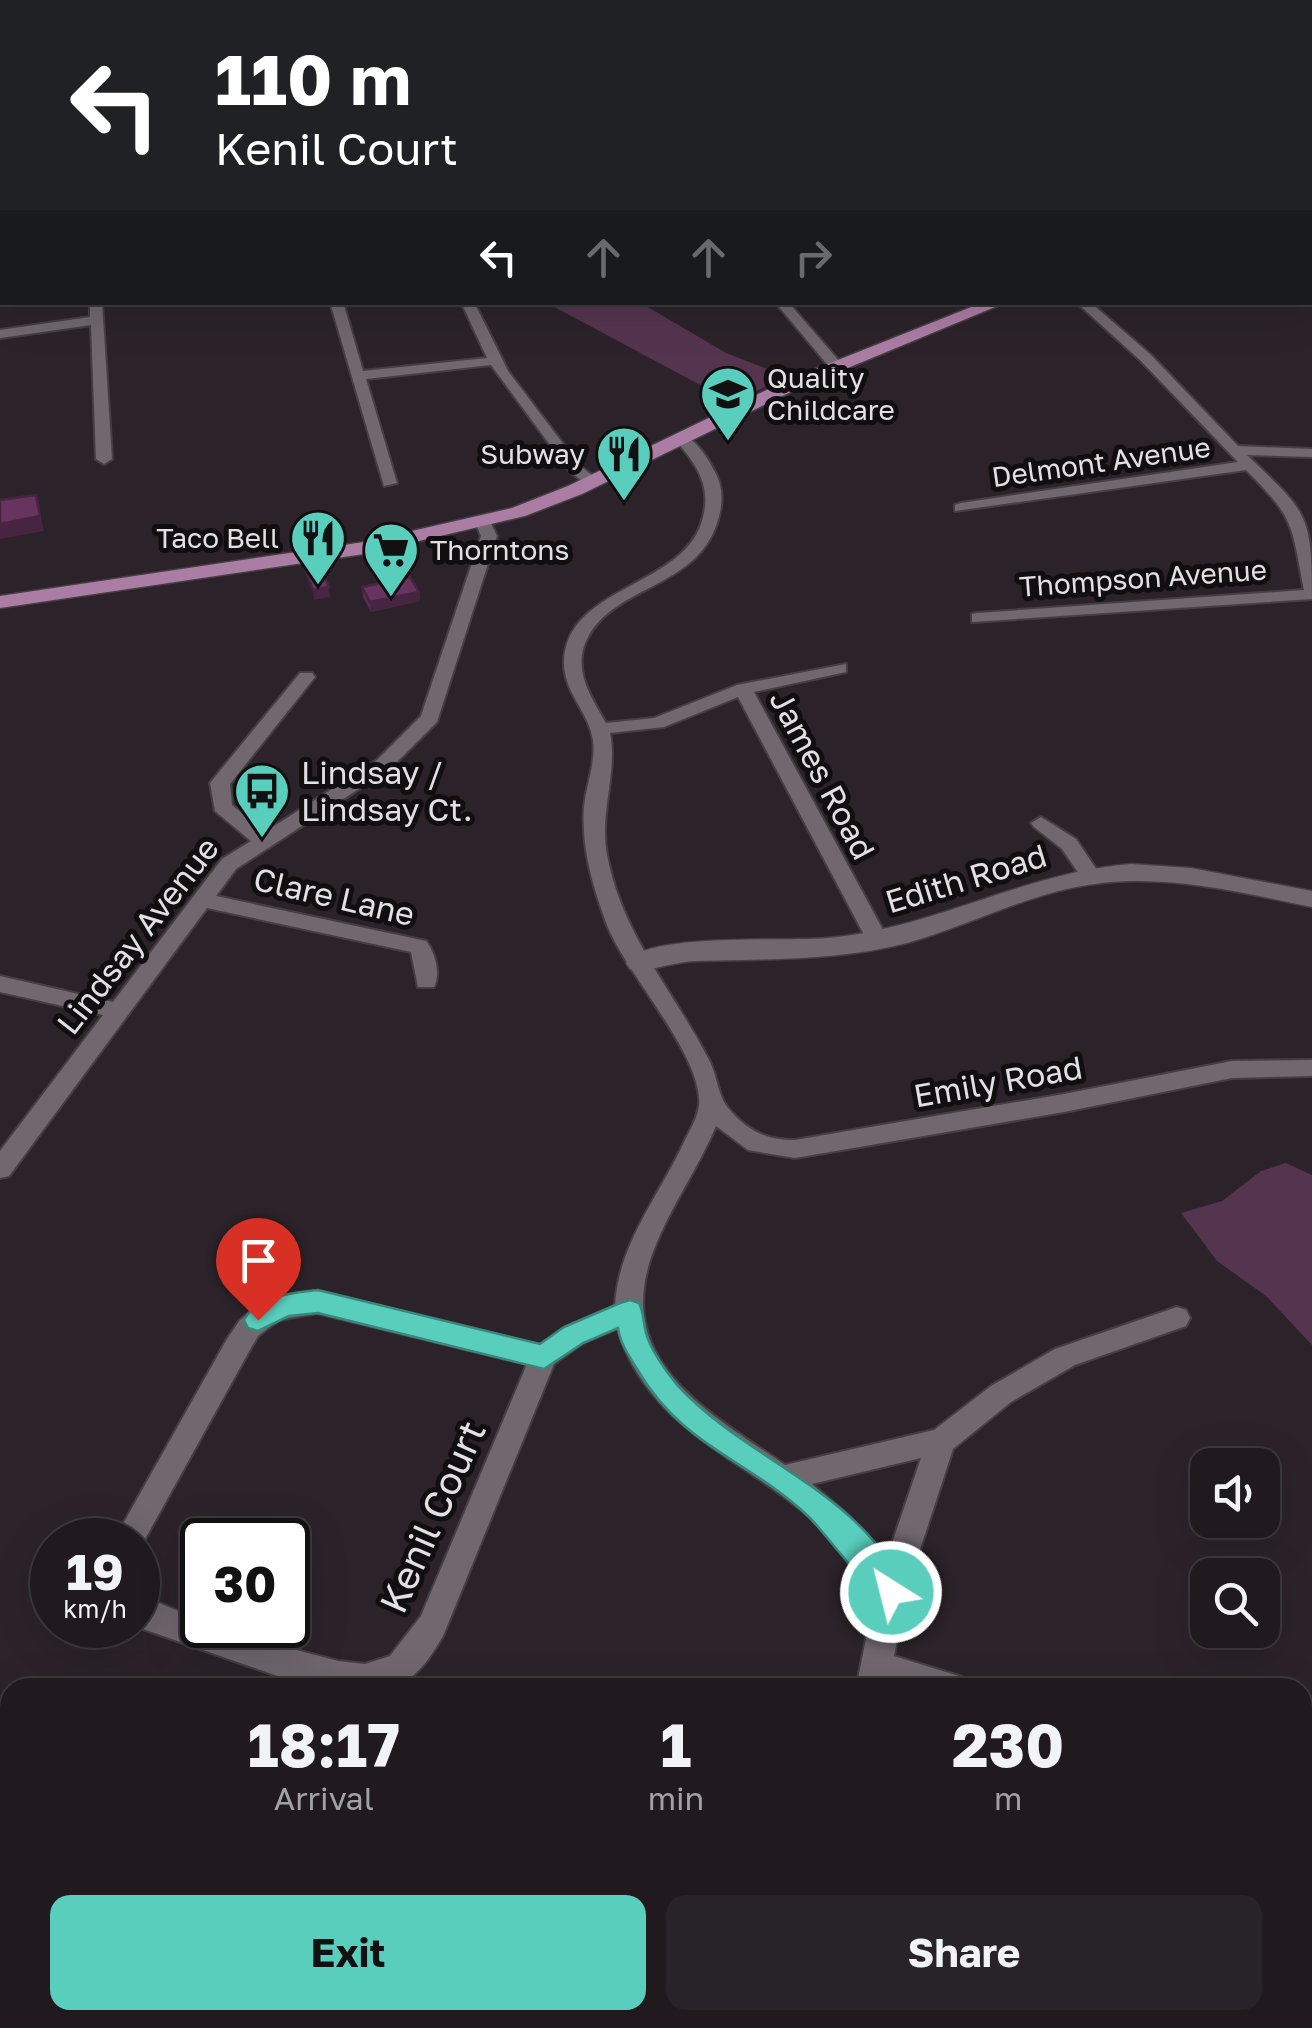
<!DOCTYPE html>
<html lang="en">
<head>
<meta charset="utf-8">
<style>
	:root { --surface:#201a1f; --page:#282328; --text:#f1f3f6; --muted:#a2a1a4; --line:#3d383d; --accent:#5acebd }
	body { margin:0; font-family:"Golos Text",sans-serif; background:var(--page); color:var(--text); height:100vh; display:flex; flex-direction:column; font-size:38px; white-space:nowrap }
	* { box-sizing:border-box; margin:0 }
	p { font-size:32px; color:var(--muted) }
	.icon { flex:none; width:55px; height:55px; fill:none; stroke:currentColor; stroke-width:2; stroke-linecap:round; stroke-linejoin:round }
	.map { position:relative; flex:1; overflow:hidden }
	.details { position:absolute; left:0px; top:1678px; width:1312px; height:352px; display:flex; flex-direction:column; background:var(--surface); border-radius:30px 30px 0 0; box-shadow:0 10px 40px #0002,0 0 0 2px var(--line) }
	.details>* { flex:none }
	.hud { position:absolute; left:0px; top:0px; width:1312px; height:305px; box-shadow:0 10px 40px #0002,0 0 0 2px var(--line); background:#202124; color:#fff; overflow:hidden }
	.controls { position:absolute; left:1190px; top:1448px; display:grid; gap:20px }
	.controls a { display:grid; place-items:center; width:90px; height:90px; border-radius:20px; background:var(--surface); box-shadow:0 10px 40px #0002,0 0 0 2px var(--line); font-size:50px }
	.speed { position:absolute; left:30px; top:1518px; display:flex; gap:20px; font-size:50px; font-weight:700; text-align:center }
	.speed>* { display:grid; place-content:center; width:130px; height:130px; border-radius:50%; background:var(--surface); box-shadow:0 10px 40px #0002,0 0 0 2px var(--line); line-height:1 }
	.speed small { font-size:25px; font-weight:400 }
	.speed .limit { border:5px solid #111; border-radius:15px; background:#fff; color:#111 }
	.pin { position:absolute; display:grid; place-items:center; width:85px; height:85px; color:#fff; margin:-102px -42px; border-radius:50% 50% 50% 0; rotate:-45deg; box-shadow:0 0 10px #0007 }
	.pin .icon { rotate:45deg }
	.me { position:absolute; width:110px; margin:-55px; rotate:324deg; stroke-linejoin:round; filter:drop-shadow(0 0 8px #0008) }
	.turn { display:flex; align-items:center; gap:35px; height:210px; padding:0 50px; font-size:45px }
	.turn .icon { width:130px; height:130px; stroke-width:2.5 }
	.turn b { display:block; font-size:70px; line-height:85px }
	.lanes { display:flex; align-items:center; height:95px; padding:0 50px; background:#0003; justify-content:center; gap:50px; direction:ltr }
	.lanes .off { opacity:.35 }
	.eta { display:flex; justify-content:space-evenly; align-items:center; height:170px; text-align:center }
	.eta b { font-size:60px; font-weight:700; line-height:70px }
	.primary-button { display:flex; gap:20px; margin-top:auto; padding:20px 50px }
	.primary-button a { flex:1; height:115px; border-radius:20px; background:var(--accent); color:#111; font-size:40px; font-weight:700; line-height:115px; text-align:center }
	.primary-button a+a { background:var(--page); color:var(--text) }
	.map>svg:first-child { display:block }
	.green { fill:#553450 }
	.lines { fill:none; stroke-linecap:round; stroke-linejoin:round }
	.minor-casing { stroke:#453f44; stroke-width:4 }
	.tertiary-casing { stroke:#453f44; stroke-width:3 }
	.primary-casing { stroke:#453f44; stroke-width:3 }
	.minor { fill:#70676f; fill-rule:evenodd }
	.tertiary { fill:#70676f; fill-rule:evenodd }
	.primary { fill:#ab7ca4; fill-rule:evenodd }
	.rail { stroke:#857f84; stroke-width:2.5; stroke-dasharray:8 8; stroke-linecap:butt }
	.wall { fill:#582d52 }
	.shaded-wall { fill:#472442 }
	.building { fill:#66345f; stroke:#472442; stroke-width:2.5 }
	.route { fill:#5acebd; stroke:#3a867b; stroke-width:2.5 }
	.labels { text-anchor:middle; stroke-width:10; stroke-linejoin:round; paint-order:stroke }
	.far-poi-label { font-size:28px; fill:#e4dfe3; stroke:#110e10; text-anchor:start }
	.far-street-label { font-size:28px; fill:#e4dfe3; stroke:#110e10 }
	.poi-label { font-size:32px; fill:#e4dfe3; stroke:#110e10; text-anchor:start }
	.street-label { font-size:32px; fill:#e4dfe3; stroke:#110e10 }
	.near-street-label { font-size:38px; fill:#e4dfe3; stroke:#110e10 }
</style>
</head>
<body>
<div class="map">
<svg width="1312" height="2028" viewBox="0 0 1312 2028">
	<rect width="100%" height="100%" fill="#2b2329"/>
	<path class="green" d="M547,303H641L726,353L788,377L732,402Z
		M1286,1163L1312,1175V1345L1266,1296L1217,1261L1181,1213L1222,1201L1261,1171Z
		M918,2020H1086L1085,2028H916Z"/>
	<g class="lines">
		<g class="minor-casing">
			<path id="minor" d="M134,0H146L147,2H133Z
				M717,0H727L728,2H719Z
				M849,0H859L860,2H851Z
				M981,0H992L993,2H983Z
				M1116,0H1123L1124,2H1115Z
				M0,75H2V81H0Z
				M1310,115H1312V122H1310Z
				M0,281H2V289H0Z
				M90,302H102L112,459L104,464L96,459L91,325L0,338V330L90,317Z
				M330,302H343L363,371L487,358L461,302H474L508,371L580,466L601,482L588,485L570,472L491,365L366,379L397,483L384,486Z
				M775,302H788L841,363V369H831Z
				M1076,302H1090L1151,355L1238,446L1312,449V457L1247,455C1307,513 1312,513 1312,599L972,622V614L978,613L1304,590C1291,523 1295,519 1246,470L955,511V505L961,503L1238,462L1141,361Z
				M680,433C696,439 707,457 715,472C724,489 723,505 717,523C696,588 616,585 588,637C571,668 591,697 606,723L654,718L737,685L846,664V672L754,692L889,941L878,948L870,946L738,697L664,727L610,733C618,772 599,812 607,855C622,935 673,990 709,1060C717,1075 718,1097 729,1109C748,1131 766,1140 795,1140L1064,1094L1232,1061L1312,1060V1076L1232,1078L1064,1112L795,1158L748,1150L716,1126C700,1164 677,1197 660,1235C604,1355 698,1405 785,1465L934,1430L991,1386L1055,1349L1177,1307L1186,1310L1190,1318L1186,1326L1075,1365L1011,1402L953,1449L906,1592L894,1656L962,1677L967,1688H856L875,1595C855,1566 832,1536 805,1513C739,1458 642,1421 618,1328L583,1343L554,1364L443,1636C430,1658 418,1676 395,1688L306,1686L143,1629L136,1625L138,1594L202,1621V1625L338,1661L365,1664L390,1656L421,1616L527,1364L317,1313L279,1320L258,1336L247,1355L139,1550L138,1540H114L227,1339L240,1320L263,1302L317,1291L540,1345L565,1327L615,1306C618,1244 660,1195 685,1140C690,1130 698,1117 699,1105C703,1056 626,974 607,925C593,888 581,847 584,807C586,785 596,763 593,740C589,712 564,693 564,663C565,587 679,588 701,524C714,486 696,464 673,437ZM921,1458L886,1561L849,1516L812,1484Z
				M483,517L489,519L497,536L437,722L391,768L236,869L216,896L426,941C435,952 441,974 434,987H418L411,952L207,908L9,1176L0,1178V1151L103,1015L0,992V976L113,1002L222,859L251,841L215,811L210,783L300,673H312L315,677L230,784L232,805L265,832L377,760L421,716L481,536L475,522Z
				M1041,817L1076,839L1101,876L1098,881H1084L1062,849L1034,827L1031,823Z
				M1302,1815L1312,1819V1853L1302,1849Z
				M1312,1942V2018L1302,2022L1297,2020H1302V1946Z"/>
		</g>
		<g class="tertiary-casing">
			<path id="tertiary" d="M1131,864L1191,868L1312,891V907C1243,893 1173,875 1102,883C1034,890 972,925 907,943C838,961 767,959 696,961C676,961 644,974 630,969L626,963C645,932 788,942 827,938C933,929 1025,872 1131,864Z"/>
		</g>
		<g class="primary-casing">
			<path id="primary" d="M1310,29H1312V35H1310Z
				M0,154H2V162H0Z
				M1310,219H1312V227H1310Z
				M984,302H1007L797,389L582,494L525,516L364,554L0,608V596L364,542L512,508L568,486L785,381Z"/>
		</g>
		<use href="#minor" class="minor"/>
		<use href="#tertiary" class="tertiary"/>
		<use href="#primary" class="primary"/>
		<path class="rail" d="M610,2L621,0"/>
	</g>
	<path class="wall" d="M362,587L419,592L420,601L371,612L363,597Z"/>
	<path class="shaded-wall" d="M36,495L44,531L0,539V524Z
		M329,587L330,597L314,600L313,590Z
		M419,592L420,601L371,612L370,602Z"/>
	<path class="building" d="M36,495L40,516L0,524V500Z
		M320,565L329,587L313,590L304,567Z
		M410,577L419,592L370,602L362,587Z"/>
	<path class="route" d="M318,1290L540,1344L564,1327L620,1303L630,1300L639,1303C644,1313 643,1322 646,1333C650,1349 667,1373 678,1386C747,1461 863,1492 906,1592L902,1602L891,1606C875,1600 827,1535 809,1517C749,1459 684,1449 637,1369C629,1356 620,1343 618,1328L583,1343L544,1369L318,1313L289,1316L258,1331L248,1328L244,1320C256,1295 294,1293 318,1290Z"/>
	<defs>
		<g id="school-pin" transform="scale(2.875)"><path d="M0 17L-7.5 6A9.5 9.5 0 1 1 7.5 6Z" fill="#5acebd" stroke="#110e10"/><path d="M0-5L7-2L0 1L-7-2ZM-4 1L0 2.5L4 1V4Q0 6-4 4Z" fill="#111"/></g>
		<g id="restaurant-pin" transform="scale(2.875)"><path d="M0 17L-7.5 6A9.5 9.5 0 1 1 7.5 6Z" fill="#5acebd" stroke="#110e10"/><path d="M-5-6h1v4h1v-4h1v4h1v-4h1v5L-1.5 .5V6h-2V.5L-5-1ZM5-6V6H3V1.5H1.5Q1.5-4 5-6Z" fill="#111"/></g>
		<g id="supermarket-pin" transform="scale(2.875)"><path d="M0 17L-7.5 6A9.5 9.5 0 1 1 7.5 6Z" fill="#5acebd" stroke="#110e10"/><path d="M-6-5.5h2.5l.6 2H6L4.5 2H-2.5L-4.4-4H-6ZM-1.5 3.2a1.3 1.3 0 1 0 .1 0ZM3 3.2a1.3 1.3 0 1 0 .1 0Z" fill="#111"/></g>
		<g id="bus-pin" transform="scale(2.875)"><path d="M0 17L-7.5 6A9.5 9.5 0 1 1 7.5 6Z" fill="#5acebd" stroke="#110e10"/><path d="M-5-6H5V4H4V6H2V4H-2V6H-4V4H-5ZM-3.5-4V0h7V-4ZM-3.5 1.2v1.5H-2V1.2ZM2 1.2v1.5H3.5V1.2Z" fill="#111"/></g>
	</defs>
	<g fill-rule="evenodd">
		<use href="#school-pin" x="728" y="394"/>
		<use href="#restaurant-pin" x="624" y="454"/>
		<use href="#restaurant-pin" x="318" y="538"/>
		<use href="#supermarket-pin" x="391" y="550"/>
		<use href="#bus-pin" x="262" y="791"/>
	</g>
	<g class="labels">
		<g class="far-poi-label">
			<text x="767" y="388">Quality<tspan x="767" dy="32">Childcare</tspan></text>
			<text x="585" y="464" text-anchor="end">Subway</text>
			<text x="279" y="548" text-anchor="end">Taco Bell</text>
			<text x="430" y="560">Thorntons</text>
		</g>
		<g class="far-street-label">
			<text transform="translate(1101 462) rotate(-8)" y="10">Delmont Avenue</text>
			<text transform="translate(1143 578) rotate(-4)" y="10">Thompson Avenue</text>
		</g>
		<g class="poi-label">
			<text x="301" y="784">Lindsay /<tspan x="301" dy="37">Lindsay Ct.</tspan></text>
		</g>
		<g class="street-label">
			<text transform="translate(822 775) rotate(62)" y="11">James Road</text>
			<text transform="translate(966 879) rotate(-17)" y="11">Edith Road</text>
			<text transform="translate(334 897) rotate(13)" y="11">Clare Lane</text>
			<text transform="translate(138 936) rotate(-52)" y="11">Lindsay Avenue</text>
			<text transform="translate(998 1082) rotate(-10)" y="11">Emily Road</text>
		</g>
		<g class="near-street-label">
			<text transform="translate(433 1517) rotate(-66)" y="13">Kenil Court</text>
		</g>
	</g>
</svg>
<div class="controls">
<a><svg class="icon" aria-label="sound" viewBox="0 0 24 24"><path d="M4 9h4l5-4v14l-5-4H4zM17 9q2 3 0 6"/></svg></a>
<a><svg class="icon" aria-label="search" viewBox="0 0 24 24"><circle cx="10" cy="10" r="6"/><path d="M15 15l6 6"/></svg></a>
</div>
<div class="speed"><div>19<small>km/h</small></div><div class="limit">30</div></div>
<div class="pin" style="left:258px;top:1320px;background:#d93025"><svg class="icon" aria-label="arrive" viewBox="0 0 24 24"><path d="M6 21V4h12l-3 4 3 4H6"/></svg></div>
<svg class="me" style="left:891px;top:1592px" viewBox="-20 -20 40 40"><circle r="17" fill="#5acebd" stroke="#fff" stroke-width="3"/><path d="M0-11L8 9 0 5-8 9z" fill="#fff"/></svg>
<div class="hud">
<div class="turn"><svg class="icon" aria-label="left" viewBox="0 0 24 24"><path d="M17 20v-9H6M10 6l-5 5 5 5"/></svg><div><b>110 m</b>Kenil Court</div></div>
<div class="lanes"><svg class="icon" aria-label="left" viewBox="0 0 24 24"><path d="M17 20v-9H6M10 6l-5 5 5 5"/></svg><svg class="icon off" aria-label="ahead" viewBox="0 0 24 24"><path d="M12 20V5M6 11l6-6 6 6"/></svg><svg class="icon off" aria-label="ahead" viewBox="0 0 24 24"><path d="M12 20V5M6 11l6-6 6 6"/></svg><svg class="icon off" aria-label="right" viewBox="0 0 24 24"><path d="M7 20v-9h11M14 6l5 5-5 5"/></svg></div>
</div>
<section class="details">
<div class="eta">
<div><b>18:17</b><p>Arrival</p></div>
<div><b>1</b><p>min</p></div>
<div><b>230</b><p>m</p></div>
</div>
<div class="primary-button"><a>Exit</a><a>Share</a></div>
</section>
</div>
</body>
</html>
